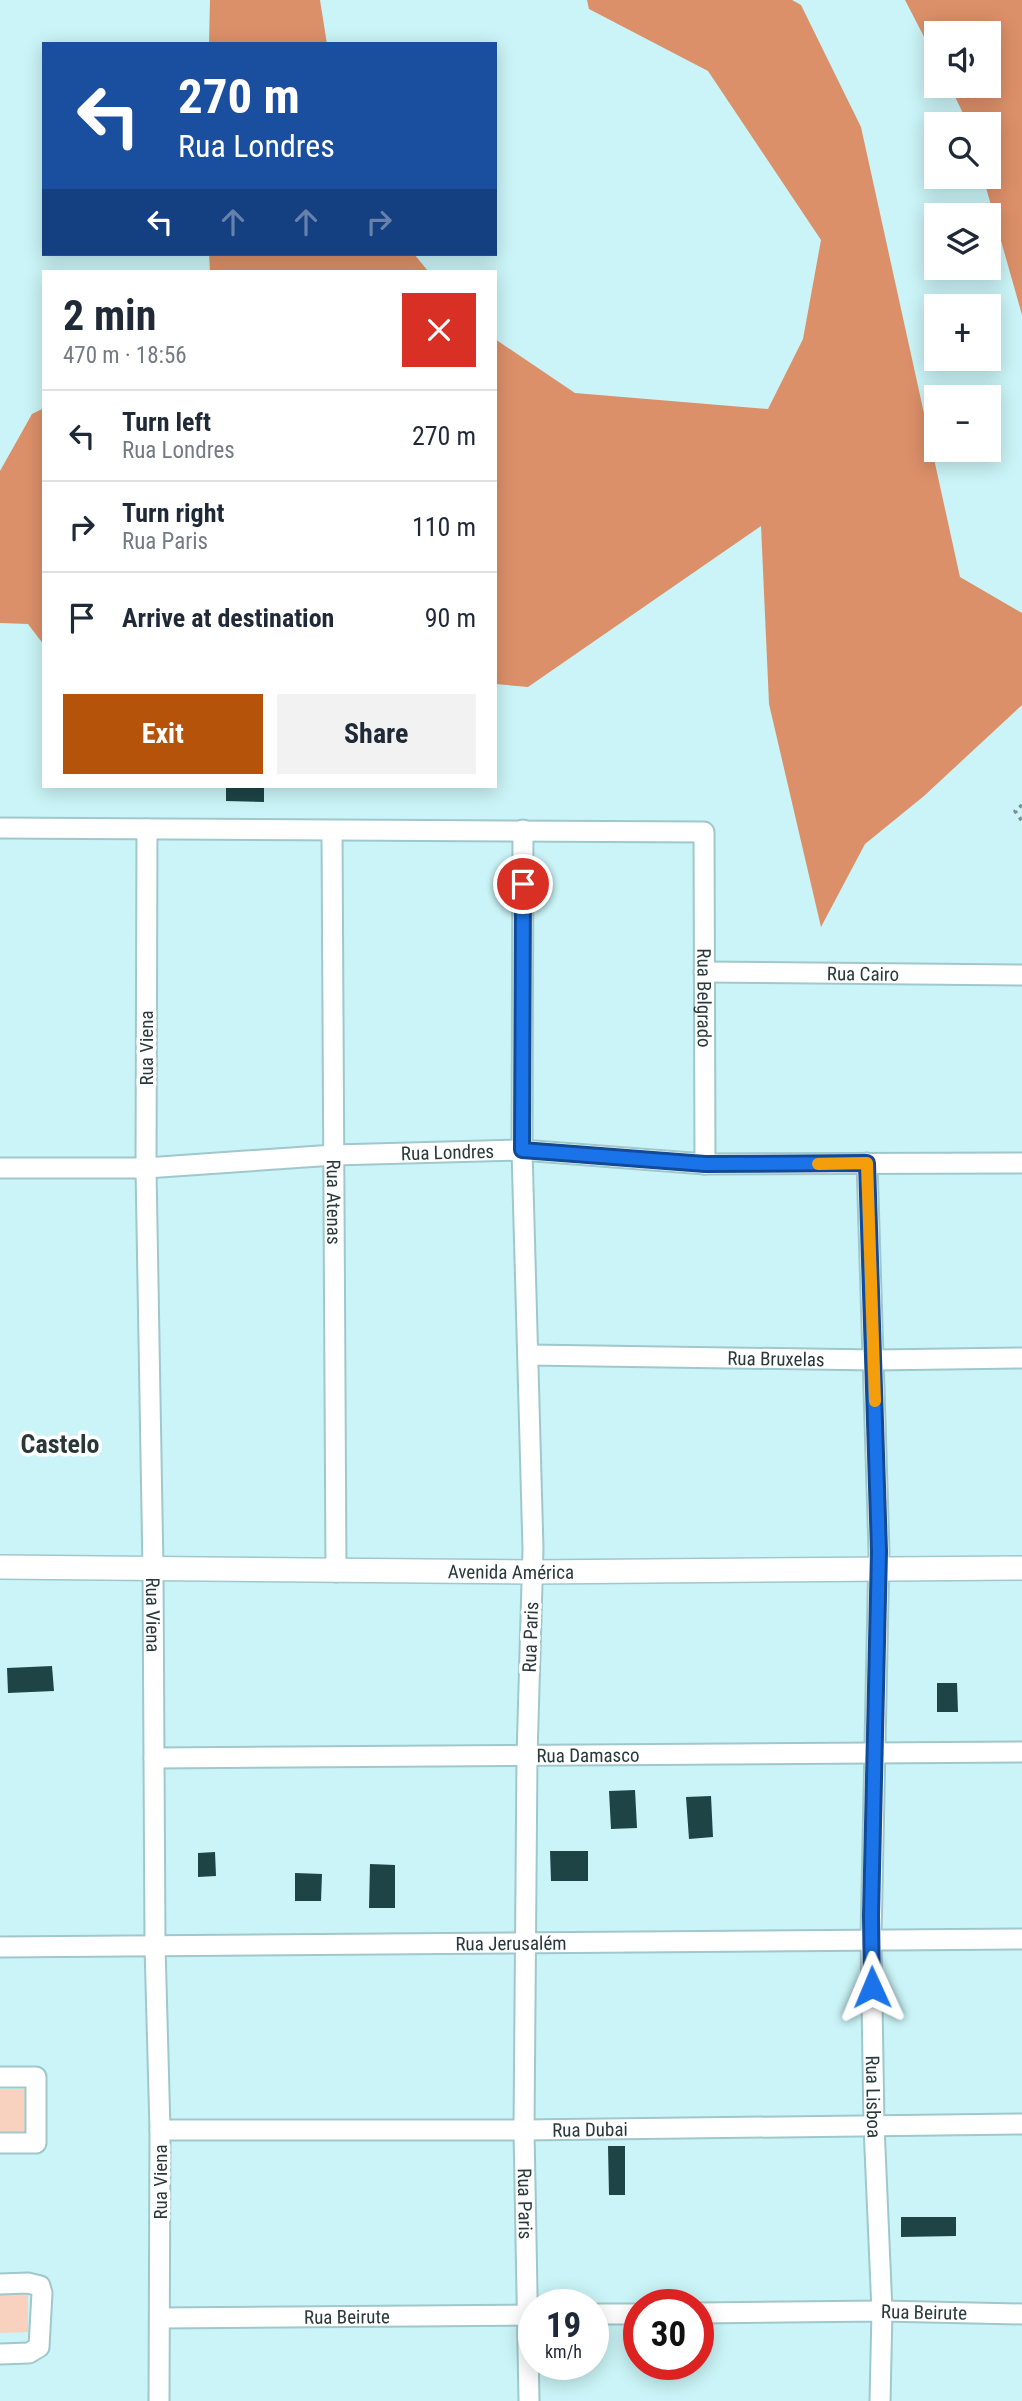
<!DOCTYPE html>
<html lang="en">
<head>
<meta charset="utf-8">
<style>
	:root { --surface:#fff; --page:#f2f2f3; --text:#1f2937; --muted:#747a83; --line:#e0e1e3; --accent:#b45309 }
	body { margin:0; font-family:"Roboto Condensed",sans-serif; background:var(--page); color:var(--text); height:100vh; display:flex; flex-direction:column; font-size:26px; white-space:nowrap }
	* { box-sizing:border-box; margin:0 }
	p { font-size:23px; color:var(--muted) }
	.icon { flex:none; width:38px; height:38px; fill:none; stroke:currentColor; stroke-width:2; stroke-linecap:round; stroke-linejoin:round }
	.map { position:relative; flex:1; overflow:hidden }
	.panel { position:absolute; left:42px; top:270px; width:455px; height:518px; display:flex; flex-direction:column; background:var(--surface); border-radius:0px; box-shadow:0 4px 18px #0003 }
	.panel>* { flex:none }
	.top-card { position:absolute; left:42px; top:42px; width:455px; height:214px; border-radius:0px; box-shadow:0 4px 18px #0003; background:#1a4fa0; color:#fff; overflow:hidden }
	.fabs { position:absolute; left:924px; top:21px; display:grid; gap:14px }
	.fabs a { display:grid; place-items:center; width:77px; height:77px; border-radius:0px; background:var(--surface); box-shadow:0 4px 18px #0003; font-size:35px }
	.speed { position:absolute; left:518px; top:2289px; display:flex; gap:14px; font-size:35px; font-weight:700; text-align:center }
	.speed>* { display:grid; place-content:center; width:91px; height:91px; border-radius:50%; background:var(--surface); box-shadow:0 4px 18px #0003; line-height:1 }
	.speed small { font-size:18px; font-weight:400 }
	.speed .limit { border:10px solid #d22; background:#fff; color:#111 }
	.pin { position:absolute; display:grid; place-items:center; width:60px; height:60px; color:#fff; margin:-30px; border:4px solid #fff; border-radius:50%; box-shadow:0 2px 7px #0007 }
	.me { position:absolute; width:77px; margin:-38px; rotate:359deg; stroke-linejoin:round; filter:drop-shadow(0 0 5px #0008) }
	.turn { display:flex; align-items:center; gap:24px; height:147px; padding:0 21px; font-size:32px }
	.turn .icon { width:91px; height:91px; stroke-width:2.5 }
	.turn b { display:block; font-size:49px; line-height:60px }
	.lanes { display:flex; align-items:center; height:66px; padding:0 21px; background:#0003; justify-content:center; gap:35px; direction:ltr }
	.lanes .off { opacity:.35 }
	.round { display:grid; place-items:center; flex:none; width:74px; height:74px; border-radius:0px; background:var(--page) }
	.summary { display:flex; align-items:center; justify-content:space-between; height:119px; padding:0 21px }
	h1 { font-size:42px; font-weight:700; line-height:52px }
	.cta { display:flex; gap:14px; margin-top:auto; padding:14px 21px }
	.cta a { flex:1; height:80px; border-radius:0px; background:var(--accent); color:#fff; font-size:28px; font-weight:700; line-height:80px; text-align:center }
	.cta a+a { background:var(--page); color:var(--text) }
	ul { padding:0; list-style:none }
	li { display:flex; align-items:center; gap:21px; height:91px; padding:0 21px; border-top:2px solid var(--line) }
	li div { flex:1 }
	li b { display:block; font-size:26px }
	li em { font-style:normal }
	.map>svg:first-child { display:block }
	.green { fill:#f8d2bf }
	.forest { fill:#dc9069 }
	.building { fill:#1e4446 }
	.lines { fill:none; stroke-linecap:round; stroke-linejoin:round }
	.minor-casing { stroke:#a0c8cb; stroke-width:23 }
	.tertiary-casing { stroke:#a0c8cb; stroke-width:26 }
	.path { stroke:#759193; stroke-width:3.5; stroke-dasharray:3.5 5; stroke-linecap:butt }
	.minor { stroke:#fff; stroke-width:19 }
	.tertiary { stroke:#fff; stroke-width:23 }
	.route-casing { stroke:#114b97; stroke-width:18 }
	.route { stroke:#1a73e8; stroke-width:12 }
	.slow { stroke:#f59e0b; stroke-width:12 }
	.labels { text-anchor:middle; stroke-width:7; stroke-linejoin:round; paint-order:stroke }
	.street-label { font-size:19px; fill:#29393a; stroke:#fff }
	.district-label { font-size:26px; font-weight:bold; fill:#29393a; stroke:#fff }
</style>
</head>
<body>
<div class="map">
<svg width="1022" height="2401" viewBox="0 0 1022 2401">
	<rect width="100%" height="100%" fill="#caf4f7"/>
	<path class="green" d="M0,2089H25V2132H0Z
		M0,2289H28V2332L0,2333Z"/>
	<path class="forest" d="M210,0H320L327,44H209Z
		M587,0H792L801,5L861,127L960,577L1022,613V705L924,796L865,844L821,927L769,704L761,526L528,687L495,684V339L575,393L768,409L803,339L821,240L708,71L589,9Z
		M905,0H1022V315L983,177H989V124H968L950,86H989V33H936V60Z
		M209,254H414L428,271H210Z
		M44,408V645L28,624L0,623V471L32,414Z"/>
	<path class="building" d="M226,786H264V802L226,801Z
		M52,1666L54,1691L8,1693L7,1668Z
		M937,1683H957L958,1712H937Z
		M635,1790L637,1828L611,1829L609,1791Z
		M711,1796L713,1837L689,1839L686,1797Z
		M550,1851H588V1881H551Z
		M215,1852L216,1876L198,1877V1853Z
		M370,1864L395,1865V1908H369Z
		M295,1873L322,1874L321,1901H295Z
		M608,2146H625V2195H609Z
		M901,2217H956V2236L901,2237Z"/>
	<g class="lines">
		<g class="minor-casing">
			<g id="minor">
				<path id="s1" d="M0,828L704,832L705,1164"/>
				<path id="s2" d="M147,829L146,1168L153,1570L155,1946L160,2130L159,2401"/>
				<path id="s3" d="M523,830L522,1150L533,1549L527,1756L524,2130L529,2401"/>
				<path id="s4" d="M332,831L336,1572"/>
				<path id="s5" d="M704,972L1022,975"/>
				<path id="s6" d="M867,1163L879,1551L871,1939L874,2126L882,2311L880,2401"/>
				<path id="s7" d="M0,1168H146L334,1155L522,1150L705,1164L1022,1163"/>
				<path id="s8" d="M529,1355L875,1360L1022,1358"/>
				<path id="s9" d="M154,1758L1022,1752"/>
				<path id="s10" d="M0,1947L1022,1939"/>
				<path d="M0,2077H36V2143H0"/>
				<path id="s11" d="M160,2130H524L1022,2124"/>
				<path d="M0,2284L28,2283L40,2286L42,2293L39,2347L29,2353L0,2354"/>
				<path id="s12" d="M698,2313L882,2311L1022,2314"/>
				<path d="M593,2314H639"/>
				<path id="s13" d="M160,2318L534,2315"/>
			</g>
		</g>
		<g class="tertiary-casing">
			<g id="tertiary">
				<path id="s14" d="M0,1567L532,1572L1022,1568"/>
			</g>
		</g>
		<path class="path" d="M1022,805L1015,811L1022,821"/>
		<use href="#minor" class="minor"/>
		<use href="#tertiary" class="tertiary"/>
	</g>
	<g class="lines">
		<g class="route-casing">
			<path id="route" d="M523,884L522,1150L705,1164L867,1163L879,1551L871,1916L872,1987"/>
		</g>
		<use href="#route" class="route"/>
		<path class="slow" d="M818,1164L867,1163L875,1401"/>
	</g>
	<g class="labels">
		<g class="street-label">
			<text dy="7" stroke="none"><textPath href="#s5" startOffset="159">Rua Cairo</textPath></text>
			<text dy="7" stroke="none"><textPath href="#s1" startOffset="870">Rua Belgrado</textPath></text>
			<text transform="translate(146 1048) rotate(-90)" y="7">Rua Viena</text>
			<text dy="7" stroke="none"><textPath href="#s7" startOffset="448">Rua Londres</textPath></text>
			<text dy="7" stroke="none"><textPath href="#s4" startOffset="371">Rua Atenas</textPath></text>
			<text dy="7" stroke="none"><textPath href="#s8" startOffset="247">Rua Bruxelas</textPath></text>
			<text dy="7" stroke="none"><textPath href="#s14" startOffset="511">Avenida América</textPath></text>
			<text dy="7" stroke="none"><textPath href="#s2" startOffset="786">Rua Viena</textPath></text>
			<text transform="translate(530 1637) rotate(-88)" y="7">Rua Paris</text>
			<text dy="7" stroke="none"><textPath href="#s9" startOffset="434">Rua Damasco</textPath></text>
			<text dy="7" stroke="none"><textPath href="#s10" startOffset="511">Rua Jerusalém</textPath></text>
			<text dy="7" stroke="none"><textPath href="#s6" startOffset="934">Rua Lisboa</textPath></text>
			<text dy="7" stroke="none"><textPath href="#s11" startOffset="430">Rua Dubai</textPath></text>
			<text transform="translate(160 2182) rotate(-90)" y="7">Rua Viena</text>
			<text dy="7" stroke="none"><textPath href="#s3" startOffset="1374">Rua Paris</textPath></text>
			<text dy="7" stroke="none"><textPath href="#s12" startOffset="226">Rua Beirute</textPath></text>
			<text dy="7" stroke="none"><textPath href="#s13" startOffset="187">Rua Beirute</textPath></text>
		</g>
		<g class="district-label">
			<text x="60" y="1453">Castelo</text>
		</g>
	</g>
</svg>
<div class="fabs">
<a><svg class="icon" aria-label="sound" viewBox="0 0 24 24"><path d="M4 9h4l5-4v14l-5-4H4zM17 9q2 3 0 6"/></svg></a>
<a><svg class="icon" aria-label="search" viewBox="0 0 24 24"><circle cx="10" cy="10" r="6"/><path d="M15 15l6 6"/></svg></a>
<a><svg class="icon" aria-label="layers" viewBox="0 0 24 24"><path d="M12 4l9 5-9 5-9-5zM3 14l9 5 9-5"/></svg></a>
<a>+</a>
<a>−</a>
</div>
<div class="speed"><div>19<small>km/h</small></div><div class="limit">30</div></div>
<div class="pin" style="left:523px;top:884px;background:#d93025"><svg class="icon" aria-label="arrive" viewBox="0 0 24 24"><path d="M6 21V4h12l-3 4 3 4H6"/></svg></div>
<svg class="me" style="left:872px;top:1987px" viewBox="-20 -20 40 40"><path d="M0-17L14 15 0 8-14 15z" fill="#1a73e8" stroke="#fff" stroke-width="4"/></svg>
<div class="top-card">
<div class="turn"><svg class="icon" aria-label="left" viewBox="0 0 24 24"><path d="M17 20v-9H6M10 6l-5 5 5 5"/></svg><div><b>270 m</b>Rua Londres</div></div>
<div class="lanes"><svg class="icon" aria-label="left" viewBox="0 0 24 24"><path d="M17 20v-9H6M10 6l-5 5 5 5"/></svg><svg class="icon off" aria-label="ahead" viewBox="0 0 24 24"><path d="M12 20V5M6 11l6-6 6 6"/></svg><svg class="icon off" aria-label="ahead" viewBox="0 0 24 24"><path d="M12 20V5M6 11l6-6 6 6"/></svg><svg class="icon off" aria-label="right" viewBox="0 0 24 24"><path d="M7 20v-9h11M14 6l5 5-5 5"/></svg></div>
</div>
<section class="panel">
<div class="summary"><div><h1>2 min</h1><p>470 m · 18:56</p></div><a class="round" style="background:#d93025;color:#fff"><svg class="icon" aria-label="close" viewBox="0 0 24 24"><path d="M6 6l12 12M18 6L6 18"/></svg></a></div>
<ul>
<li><svg class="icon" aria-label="left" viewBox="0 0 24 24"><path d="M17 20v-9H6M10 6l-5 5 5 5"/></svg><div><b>Turn left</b><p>Rua Londres</p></div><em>270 m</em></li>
<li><svg class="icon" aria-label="right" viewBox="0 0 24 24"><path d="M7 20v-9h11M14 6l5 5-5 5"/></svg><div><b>Turn right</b><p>Rua Paris</p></div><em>110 m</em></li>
<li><svg class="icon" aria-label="arrive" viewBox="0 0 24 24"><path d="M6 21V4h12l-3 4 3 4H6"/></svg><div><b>Arrive at destination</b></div><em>90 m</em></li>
</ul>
<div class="cta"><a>Exit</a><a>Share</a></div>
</section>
</div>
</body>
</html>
